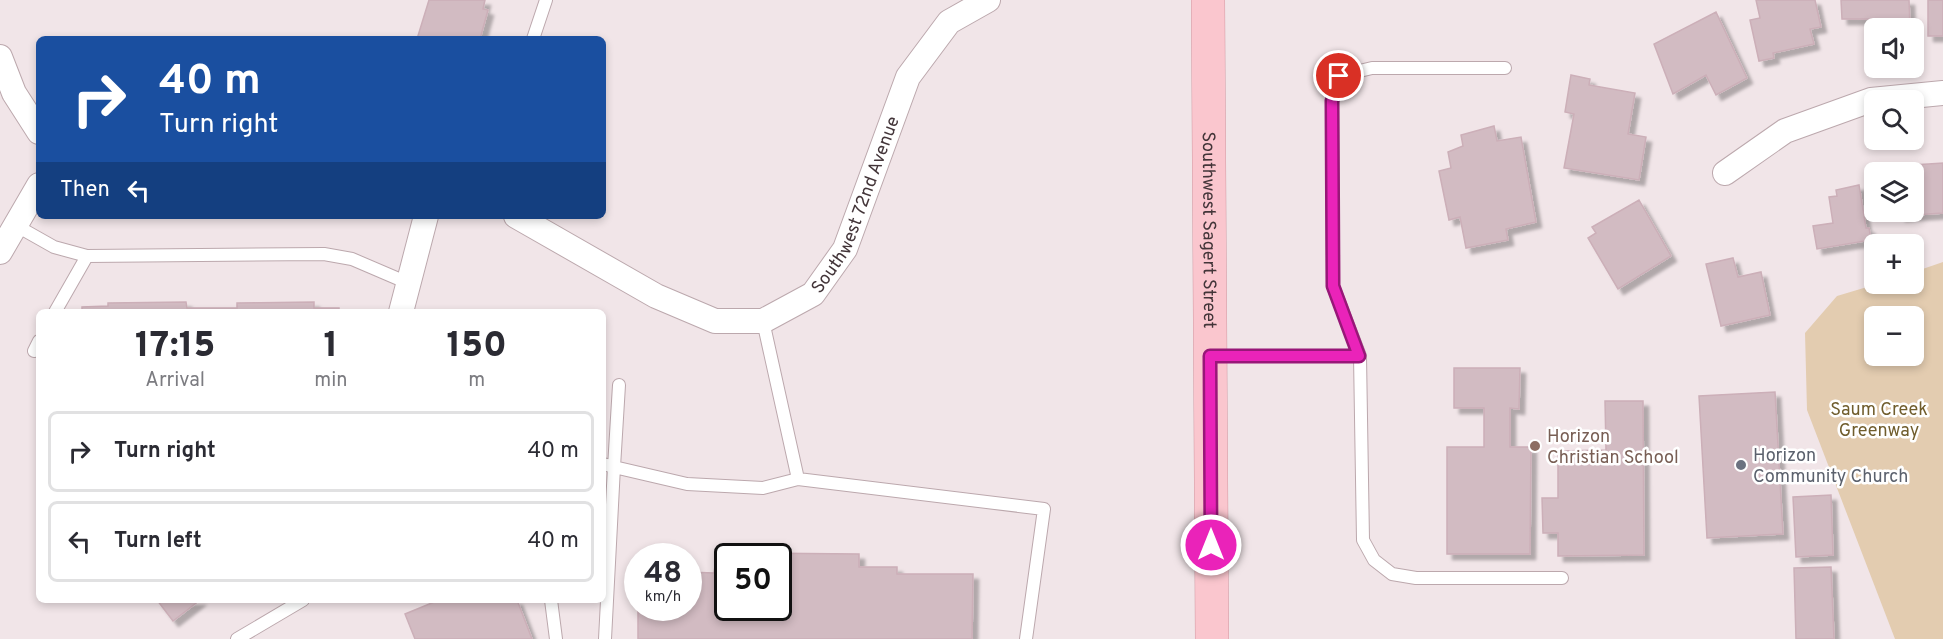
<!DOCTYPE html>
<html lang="en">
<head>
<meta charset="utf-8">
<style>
	:root { --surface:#fff; --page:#f2f2f3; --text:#2b2b33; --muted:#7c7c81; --line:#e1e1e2 }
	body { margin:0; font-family:Overpass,sans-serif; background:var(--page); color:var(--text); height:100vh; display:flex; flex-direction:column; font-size:22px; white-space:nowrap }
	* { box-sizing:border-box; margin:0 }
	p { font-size:20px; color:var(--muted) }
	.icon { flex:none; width:33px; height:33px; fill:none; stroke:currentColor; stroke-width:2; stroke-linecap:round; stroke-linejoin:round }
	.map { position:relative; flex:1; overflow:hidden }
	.panel { position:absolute; left:36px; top:309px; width:570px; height:294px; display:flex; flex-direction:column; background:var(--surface); border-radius:9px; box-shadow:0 3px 9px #0003 }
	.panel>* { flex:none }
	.banner { position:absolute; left:36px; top:36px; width:570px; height:183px; border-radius:9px; box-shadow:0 3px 9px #0003; background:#1a4fa0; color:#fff; overflow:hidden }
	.tools { position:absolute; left:1864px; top:18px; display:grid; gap:12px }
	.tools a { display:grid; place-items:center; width:60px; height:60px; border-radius:9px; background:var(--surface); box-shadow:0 3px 9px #0003; font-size:30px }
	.speed { position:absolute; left:624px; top:543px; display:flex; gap:12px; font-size:30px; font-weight:700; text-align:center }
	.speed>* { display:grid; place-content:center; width:78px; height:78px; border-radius:50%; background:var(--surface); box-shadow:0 3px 9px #0003; line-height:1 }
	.speed small { font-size:15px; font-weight:400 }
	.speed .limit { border:3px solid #111; border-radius:9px; background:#fff; color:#111 }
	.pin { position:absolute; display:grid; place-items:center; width:51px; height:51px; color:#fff; margin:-26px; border:3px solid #fff; border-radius:50%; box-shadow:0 2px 6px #0007 }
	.me { position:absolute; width:66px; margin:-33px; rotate:0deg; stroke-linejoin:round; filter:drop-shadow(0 0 4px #0008) }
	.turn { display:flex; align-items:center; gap:21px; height:126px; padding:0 24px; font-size:27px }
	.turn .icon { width:78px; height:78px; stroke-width:2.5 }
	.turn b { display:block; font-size:42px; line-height:51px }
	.then { display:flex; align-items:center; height:57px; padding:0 24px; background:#0003; gap:12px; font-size:22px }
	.eta { display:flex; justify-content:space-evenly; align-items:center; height:102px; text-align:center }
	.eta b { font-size:36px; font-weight:800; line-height:42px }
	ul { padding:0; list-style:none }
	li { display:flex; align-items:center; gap:18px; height:81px; margin:0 12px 9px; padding:0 12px; border:3px solid var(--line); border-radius:9px }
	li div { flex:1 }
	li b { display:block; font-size:22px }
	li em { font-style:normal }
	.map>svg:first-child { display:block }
	.green { fill:#e3ccb0; fill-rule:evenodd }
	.building { fill:#d2bbc2; stroke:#ccafb8; stroke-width:1.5; filter:url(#shadow) }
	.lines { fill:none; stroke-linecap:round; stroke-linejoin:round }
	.lane-casing { stroke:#bca8ad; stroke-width:14 }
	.street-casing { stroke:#bca8ad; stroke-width:26 }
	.secondary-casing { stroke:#d19aa3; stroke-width:34 }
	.lane { stroke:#fff; stroke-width:12 }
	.street { stroke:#fff; stroke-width:24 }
	.secondary { stroke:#fac6ce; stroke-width:33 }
	.route-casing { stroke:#981778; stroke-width:15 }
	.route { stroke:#ea23b9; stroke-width:10 }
	.education-dot { fill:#8d6e63; stroke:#fff; stroke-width:2 }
	.worship-dot { fill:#6b7280; stroke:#fff; stroke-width:2 }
	.labels { text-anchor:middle; stroke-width:5; stroke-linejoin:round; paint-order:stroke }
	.street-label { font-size:18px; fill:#433539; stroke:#fff }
	.park-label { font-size:18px; fill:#705d2d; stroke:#fff }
	.education-label { font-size:18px; fill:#785e54; stroke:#fff; text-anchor:start }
	.worship-label { font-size:18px; fill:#5b616d; stroke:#fff; text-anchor:start }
</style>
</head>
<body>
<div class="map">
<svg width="1943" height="639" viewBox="0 0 1943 639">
	<defs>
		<filter id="shadow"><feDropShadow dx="5.5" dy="5.5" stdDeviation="1.5" flood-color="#0004"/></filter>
	</defs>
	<rect width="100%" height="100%" fill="#f1e5e8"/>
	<path class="green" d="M1943,262V639H1895L1807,410L1805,333L1837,296L1877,284H1914V272ZM1875,316H1914V356H1875Z"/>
	<path class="building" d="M429,0H485L483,9L488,10L480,39H417Z
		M1756,0H1815L1821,27L1810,29L1814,44L1773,53L1774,58L1759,61L1750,20L1760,18Z
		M1841,0H1909L1910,28H1879V19H1842Z
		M1928,0H1943V36H1928Z
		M1716,12L1747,78L1716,95L1706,75L1673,94L1654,44Z
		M1571,75L1590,79L1589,85L1635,93L1628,134L1646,137L1639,180L1564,168L1574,114L1565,112Z
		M1494,126L1497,141L1521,137L1536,222L1506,229L1508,240L1466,248L1460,217L1449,220L1439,171L1451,168L1448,152L1463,146L1461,135Z
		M1943,163V213L1900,216V212H1914L1913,165Z
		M1859,185L1866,228H1869L1871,240L1817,249L1813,226L1833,223L1829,197L1837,196L1836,190Z
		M1639,200L1671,256L1618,289L1588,238L1596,233L1592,227Z
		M1733,258L1738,277L1761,272L1770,315L1721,326L1706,264Z
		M186,302L187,308H237V303L314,302V308H339V312H82V307L108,306V303Z
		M1454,368H1520L1519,409L1510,408V447H1531L1530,554H1447V447H1484V408H1454Z
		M1775,392L1783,534L1707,538L1699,396Z
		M1605,401H1643L1644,555L1558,556V533H1543L1542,498H1558V451L1606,450Z
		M1831,495L1833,555L1796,557L1793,497Z
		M753,553L859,554V567H897V574H973L972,639H638V608H688V572L714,573L715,566H728V608H778V556H753Z
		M1831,567L1834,639H1796L1794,568Z
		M157,600H200L173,621Z
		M439,600H517L532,639H415L405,614Z"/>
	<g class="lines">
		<g class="lane-casing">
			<path id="lane" d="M533,39L546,0
				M15,225L54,247L87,256L324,254L352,259L408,283
				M55,312L87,256
				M763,321L798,479
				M34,351L39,341
				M1211,356H1360L1363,540L1374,560L1392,574L1416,578H1562
				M1360,356L1333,286L1332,101L1339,76L1372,68H1505
				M603,464L614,467L619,385
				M551,600L556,639
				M237,639L303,600
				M605,639L614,467L687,484L763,488L798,479L1044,509L1026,639"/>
		</g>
		<g class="street-casing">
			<g id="street">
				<path d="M0,57L14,93L39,132"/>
				<path d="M1725,173L1785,131L1871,100L1943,93"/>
				<path id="s1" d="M516,216L656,296L715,321H763L813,294L845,249L908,77L949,22L988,0"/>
				<path d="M0,252L39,185"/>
				<path d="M401,312L426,216"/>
			</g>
		</g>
		<g class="secondary-casing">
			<g id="secondary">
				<path id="s2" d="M1208,0L1212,639"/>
			</g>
		</g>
		<use href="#lane" class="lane"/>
		<use href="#street" class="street"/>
		<use href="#secondary" class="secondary"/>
	</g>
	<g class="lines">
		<g class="route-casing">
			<path id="route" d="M1211,545L1210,356H1359L1333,286L1332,101L1339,76"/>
		</g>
		<use href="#route" class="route"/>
	</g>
	<circle class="education-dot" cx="1535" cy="446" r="6"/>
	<circle class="worship-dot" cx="1741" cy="465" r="6"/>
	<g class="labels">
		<g class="street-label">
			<text dy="6" stroke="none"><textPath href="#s1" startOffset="430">Southwest 72nd Avenue</textPath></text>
			<text dy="6" stroke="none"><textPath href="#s2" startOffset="230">Southwest Sagert Street</textPath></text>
		</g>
		<g class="park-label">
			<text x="1879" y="415">Saum Creek<tspan x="1879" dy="21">Greenway</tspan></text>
		</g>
		<g class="education-label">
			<text x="1547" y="442">Horizon<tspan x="1547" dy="21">Christian School</tspan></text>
		</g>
		<g class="worship-label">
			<text x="1753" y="461">Horizon<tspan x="1753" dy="21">Community Church</tspan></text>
		</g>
	</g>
</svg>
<div class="tools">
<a><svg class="icon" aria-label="sound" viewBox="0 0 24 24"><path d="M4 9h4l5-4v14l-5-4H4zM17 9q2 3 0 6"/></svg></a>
<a><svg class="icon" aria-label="search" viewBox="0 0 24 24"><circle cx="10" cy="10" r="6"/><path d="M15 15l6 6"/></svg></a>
<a><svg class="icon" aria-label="layers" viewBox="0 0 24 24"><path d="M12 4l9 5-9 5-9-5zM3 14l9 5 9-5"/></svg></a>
<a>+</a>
<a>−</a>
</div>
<div class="speed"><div>48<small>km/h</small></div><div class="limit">50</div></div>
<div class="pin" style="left:1339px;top:76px;background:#d93025"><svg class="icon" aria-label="arrive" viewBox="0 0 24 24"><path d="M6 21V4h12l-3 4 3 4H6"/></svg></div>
<svg class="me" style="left:1211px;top:545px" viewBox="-20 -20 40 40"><circle r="17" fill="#ea23b9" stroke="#fff" stroke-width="3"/><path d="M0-11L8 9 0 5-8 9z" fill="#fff"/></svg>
<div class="banner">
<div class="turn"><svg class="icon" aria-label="right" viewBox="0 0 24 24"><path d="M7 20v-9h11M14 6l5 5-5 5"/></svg><div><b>40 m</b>Turn right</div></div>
<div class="then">Then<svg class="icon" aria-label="left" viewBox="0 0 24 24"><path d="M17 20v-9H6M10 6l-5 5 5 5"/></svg></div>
</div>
<section class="panel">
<div class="eta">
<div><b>17:15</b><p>Arrival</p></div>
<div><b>1</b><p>min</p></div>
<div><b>150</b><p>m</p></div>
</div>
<ul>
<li><svg class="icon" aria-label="right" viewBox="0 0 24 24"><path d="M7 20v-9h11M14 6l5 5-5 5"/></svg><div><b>Turn right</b></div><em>40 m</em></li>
<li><svg class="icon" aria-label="left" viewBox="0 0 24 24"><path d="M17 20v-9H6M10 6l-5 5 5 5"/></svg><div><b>Turn left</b></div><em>40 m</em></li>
</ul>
</section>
</div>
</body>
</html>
